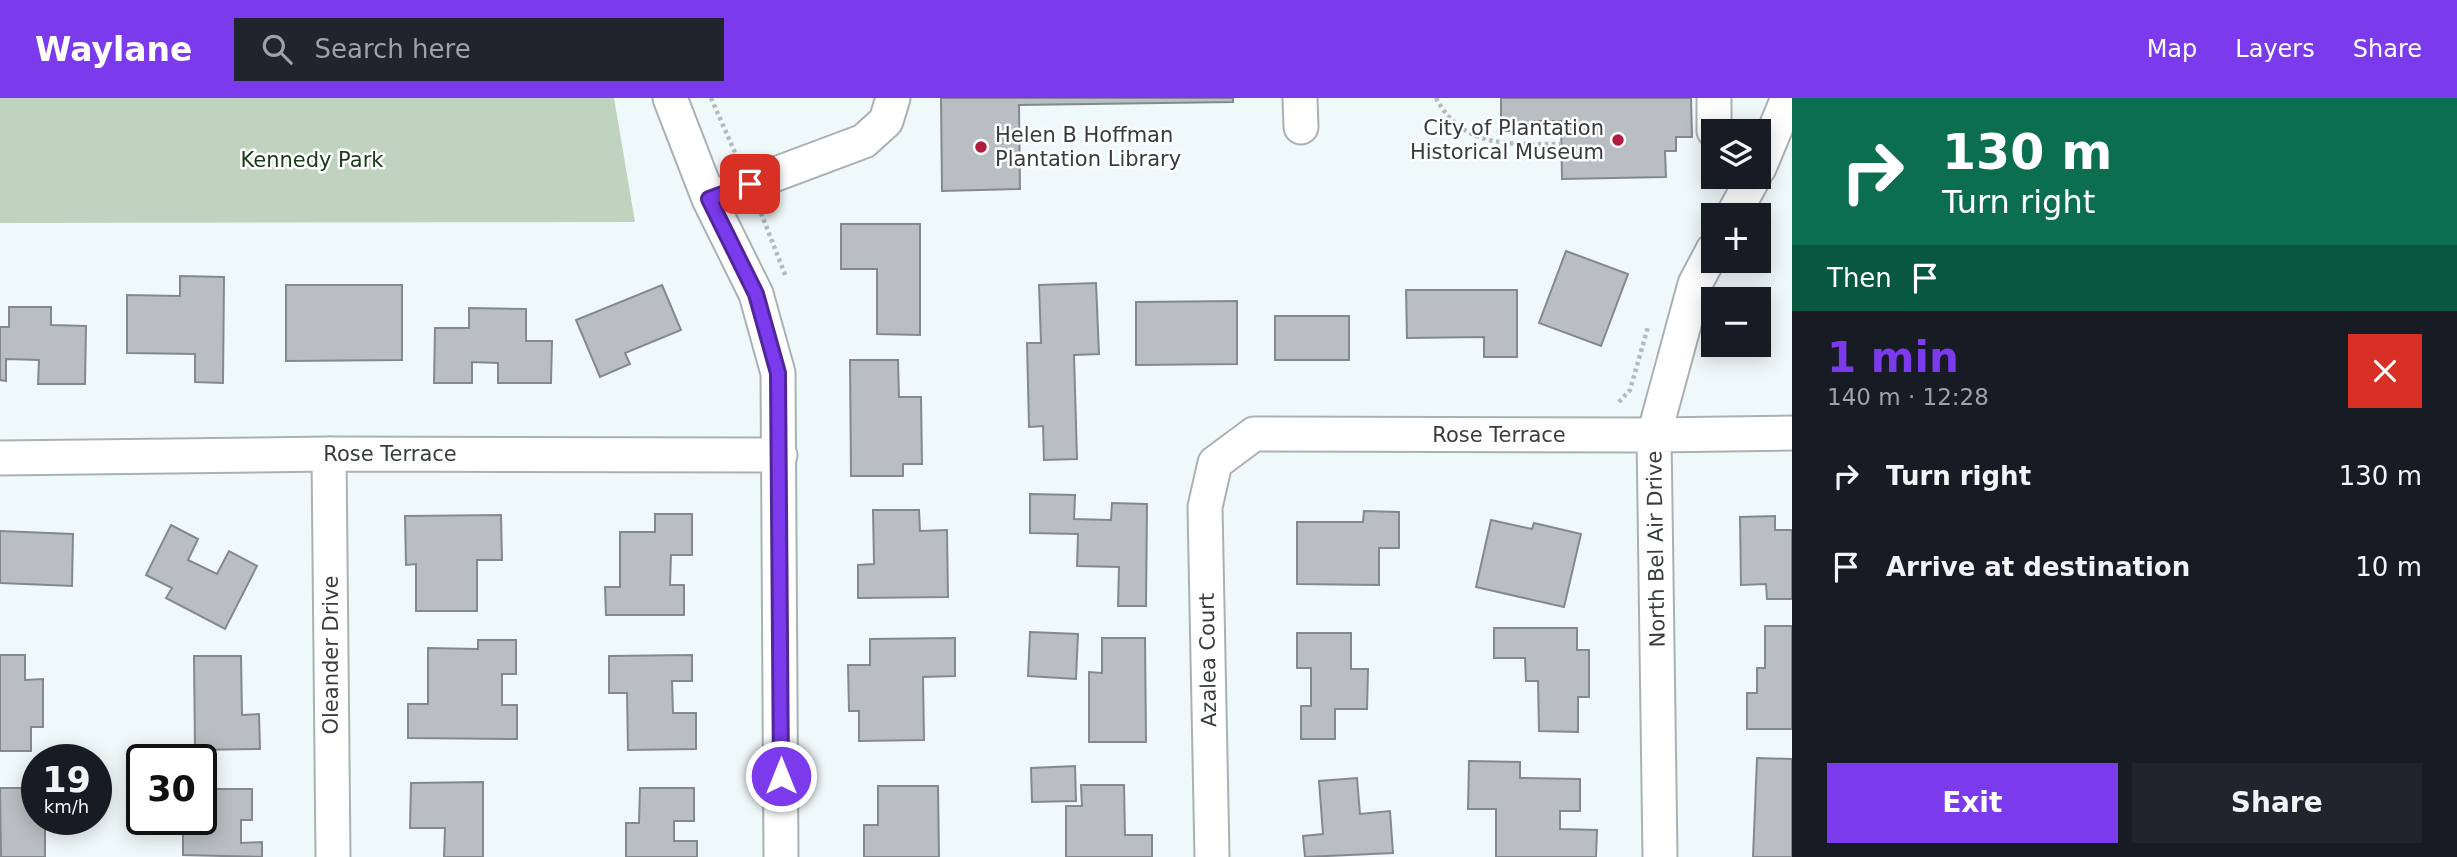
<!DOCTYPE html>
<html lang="en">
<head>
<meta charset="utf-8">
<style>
	:root { --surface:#171b24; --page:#20242c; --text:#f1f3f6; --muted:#9ea1a6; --accent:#7c3aed }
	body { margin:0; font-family:"DejaVu Sans",sans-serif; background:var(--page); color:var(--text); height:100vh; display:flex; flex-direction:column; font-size:26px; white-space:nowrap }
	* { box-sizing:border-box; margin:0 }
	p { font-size:23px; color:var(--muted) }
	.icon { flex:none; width:38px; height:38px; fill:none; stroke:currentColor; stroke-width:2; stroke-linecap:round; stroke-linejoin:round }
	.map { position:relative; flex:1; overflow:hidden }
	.details { display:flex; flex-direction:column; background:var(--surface); width:665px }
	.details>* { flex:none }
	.banner { background:#0b6e4f; color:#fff; overflow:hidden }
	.fabs { position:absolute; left:1701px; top:21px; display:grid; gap:14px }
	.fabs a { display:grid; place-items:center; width:70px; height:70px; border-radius:0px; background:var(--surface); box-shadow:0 4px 18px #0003; font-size:35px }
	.speed { position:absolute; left:21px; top:646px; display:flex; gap:14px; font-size:35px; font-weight:700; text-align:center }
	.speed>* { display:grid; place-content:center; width:91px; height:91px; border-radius:50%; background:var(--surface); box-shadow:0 4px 18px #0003; line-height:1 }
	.speed small { font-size:18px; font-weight:400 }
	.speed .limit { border:4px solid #111; border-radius:10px; background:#fff; color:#111 }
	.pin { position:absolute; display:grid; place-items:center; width:60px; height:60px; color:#fff; margin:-30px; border-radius:14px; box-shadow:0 4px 10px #0006 }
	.me { position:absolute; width:77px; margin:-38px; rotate:0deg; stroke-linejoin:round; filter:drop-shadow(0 0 5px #0008) }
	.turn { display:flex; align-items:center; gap:24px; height:147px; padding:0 35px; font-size:32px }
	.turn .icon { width:91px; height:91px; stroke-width:2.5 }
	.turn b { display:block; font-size:49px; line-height:60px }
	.then { display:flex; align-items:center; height:66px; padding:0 35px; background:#0003; gap:14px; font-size:26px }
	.round { display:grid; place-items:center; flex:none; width:74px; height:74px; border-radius:0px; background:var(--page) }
	.overview { display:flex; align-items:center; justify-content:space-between; height:119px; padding:0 35px }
	h1 { font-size:42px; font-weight:800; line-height:52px; color:var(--accent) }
	.button { display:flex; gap:14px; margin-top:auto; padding:14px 35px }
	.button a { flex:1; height:80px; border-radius:0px; background:var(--accent); color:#fff; font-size:28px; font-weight:800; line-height:80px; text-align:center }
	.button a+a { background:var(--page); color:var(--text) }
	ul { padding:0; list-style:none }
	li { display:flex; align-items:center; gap:21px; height:91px; padding:0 35px }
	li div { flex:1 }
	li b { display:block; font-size:26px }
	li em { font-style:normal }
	header { display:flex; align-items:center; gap:42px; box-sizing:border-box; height:98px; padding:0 35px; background:var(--accent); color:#fff }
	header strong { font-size:33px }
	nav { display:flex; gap:38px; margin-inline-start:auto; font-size:24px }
	.search { width:490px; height:63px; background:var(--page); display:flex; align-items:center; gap:18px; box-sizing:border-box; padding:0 24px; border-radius:0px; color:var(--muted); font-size:26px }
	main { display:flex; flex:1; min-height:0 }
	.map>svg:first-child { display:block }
	.green { fill:#c0d3bf }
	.building { fill:#b9bec3; stroke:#84898e; stroke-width:2 }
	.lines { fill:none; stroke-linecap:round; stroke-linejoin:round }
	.minor-casing { stroke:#a9b2b3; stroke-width:37 }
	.path { stroke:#b4bbbc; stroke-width:4.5; stroke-dasharray:3.5 3.5; stroke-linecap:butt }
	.minor { stroke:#fff; stroke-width:33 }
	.route-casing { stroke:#51269a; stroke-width:18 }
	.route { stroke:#7c3aed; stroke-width:12 }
	.poi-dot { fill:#b01c3d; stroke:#fff; stroke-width:2.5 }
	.labels { text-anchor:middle; stroke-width:5; stroke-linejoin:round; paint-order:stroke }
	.poi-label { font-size:21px; fill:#383c3c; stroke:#fff; text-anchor:end }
	.park-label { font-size:21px; fill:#183a18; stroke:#fff }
	.street-label { font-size:21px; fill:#383c3c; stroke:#fff }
</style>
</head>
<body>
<header>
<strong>Waylane</strong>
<div class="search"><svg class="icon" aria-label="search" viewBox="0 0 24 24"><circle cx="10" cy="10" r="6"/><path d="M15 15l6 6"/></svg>Search here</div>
<nav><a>Map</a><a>Layers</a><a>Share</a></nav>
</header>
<main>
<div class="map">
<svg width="1792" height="759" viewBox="0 0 1792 759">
	<rect width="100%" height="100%" fill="#f0f9fa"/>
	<path class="green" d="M0,0H614L635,124L0,125Z"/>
	<path class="building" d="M941,0H1233V4L1019,7L1020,91L942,93Z
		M1501,0H1691L1692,39H1676V53H1665L1666,79L1562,81L1561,23H1532V33H1501Z
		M841,126H920V237L877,236V171H841Z
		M1566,153L1628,176L1601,248L1539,225Z
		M180,178L224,179L223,285L195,284V256L127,255V197L180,198Z
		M1096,185L1099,256L1074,257L1077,361L1044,362L1043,328L1029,329L1027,245H1041L1039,187Z
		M286,187H402V262L286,263Z
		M662,187L681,232L625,255L630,266L600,279L576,222Z
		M1406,192H1517V259H1484V239L1407,240Z
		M1237,203V266L1136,267V204Z
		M9,209H51V227L86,228L85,286H38L39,262L6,261V283L0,282V229H9Z
		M469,210L526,211V243H552L551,285H498V265L472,264V285H434L435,230H469Z
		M1275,218H1349V262H1275Z
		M850,262H898L899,299H921L922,366H903V378H851Z
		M1030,396L1075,397L1074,421L1111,422L1112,405L1147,406L1146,508H1118L1119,469L1077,468L1078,436L1030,435Z
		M873,412H919L920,433L947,432L948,499L858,500V467L874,466Z
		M1364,413L1399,414V450H1379V487L1297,486V424H1363Z
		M655,416H692V457H671L670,487H684V517H606L605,489H620V434H655Z
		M501,417L502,462H477V513H416V466L406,467L405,418Z
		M1775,418V432H1792V501H1767L1766,486L1741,487L1740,419Z
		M1491,422L1532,431L1534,425L1581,436L1564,509L1476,489Z
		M171,427L198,441L188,462L217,476L229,453L257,468L225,531L166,500L172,490L146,477Z
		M0,433L73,436L72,488L0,485Z
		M1765,528H1792V631H1747V595H1757V570H1765Z
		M1494,530H1577V552H1589V599H1578V634L1539,633L1538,583H1526L1525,560H1494Z
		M1030,534L1078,536L1076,581L1028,578Z
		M1297,535H1351V571H1368L1367,611H1335V641H1301V608H1311V570H1297Z
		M955,540V578L923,579L924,642L859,643V613H849L848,567H870V541Z
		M1102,540H1145L1146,644H1089V574L1102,575Z
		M478,542H516V576H502V607H517V641L408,640V606H428V550L478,551Z
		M0,557H25V582L43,581V629H31V653H0Z
		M692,557V583H672L673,615H696V651L628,652L627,595H609V558Z
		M194,558H241L242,617L259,616L260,651L195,652Z
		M1757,660L1792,661V759H1753Z
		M1469,663L1520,664V680L1580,681V713H1560V731L1597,732L1596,759H1496V711H1468Z
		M1075,668L1076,703L1032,704L1031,670Z
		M1357,680L1360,716L1390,713L1393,755L1305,759L1303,738L1323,736L1319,683Z
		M483,684V759H444L445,730H410L411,685Z
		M1081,687H1124L1125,737H1152V759H1066V708H1082Z
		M878,688H938L939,759H864V727H878Z
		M0,690H37V721H45V759H1Z
		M640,690H694V723H674V743H697V759H626V725H639Z
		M202,691H252V722H241V745L262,744V759L183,757V721H201Z"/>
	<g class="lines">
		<g class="minor-casing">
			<path id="minor" d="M670,0L709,101L756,196L778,275L781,759
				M1300,0L1301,29
				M1714,33V0
				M1759,70L1788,0
				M709,101L864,43L886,23L893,0
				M1733,117L1754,79
				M329,356L333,759
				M0,360L329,356L780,357
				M1212,759L1205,409L1215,365L1254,336L1654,337L1792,335
				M1660,759L1654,337L1695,186L1713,152"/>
		</g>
		<path class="path" d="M711,0L737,59
			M1436,0C1463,51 1511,46 1561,46
			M761,115L786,179
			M1619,304L1630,292L1648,229"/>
		<use href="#minor" class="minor"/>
	</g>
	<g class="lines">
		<g class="route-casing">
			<path id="route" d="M750,86L709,101L756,196L778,275L781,678"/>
		</g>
		<use href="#route" class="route"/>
	</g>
	<g class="poi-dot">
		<circle cx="1618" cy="42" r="7"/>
		<circle cx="981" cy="49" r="7"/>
	</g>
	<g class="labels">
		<g class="poi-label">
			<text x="1604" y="37">City of Plantation<tspan x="1604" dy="24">Historical Museum</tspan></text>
			<text x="995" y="44" text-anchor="start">Helen B Hoffman<tspan x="995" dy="24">Plantation Library</tspan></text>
		</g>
		<g class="park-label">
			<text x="312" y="69">Kennedy Park</text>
		</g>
		<g class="street-label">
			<text x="1499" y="344">Rose Terrace</text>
			<text x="390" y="363">Rose Terrace</text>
			<text transform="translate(1656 451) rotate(-91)" y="7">North Bel Air Drive</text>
			<text transform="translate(331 557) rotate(-90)" y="7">Oleander Drive</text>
			<text transform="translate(1208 562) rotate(-91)" y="7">Azalea Court</text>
		</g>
	</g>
</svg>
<div class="fabs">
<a><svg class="icon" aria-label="layers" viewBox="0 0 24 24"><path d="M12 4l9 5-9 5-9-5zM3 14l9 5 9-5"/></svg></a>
<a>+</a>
<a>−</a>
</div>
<div class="speed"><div>19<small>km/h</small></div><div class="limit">30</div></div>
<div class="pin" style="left:750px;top:86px;background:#d93025"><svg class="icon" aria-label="arrive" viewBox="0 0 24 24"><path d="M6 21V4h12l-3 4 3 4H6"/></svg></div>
<svg class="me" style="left:781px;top:678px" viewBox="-20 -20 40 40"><circle r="17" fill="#7c3aed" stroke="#fff" stroke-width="3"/><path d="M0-11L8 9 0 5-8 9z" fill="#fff"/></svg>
</div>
<section class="details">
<div class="banner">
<div class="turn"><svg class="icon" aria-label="right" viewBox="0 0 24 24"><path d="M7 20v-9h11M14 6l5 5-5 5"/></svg><div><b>130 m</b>Turn right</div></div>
<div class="then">Then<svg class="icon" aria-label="arrive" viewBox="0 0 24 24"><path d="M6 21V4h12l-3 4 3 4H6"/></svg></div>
</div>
<div class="overview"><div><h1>1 min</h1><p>140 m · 12:28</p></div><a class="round" style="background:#d93025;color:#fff"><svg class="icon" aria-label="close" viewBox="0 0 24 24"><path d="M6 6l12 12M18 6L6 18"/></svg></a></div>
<ul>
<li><svg class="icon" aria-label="right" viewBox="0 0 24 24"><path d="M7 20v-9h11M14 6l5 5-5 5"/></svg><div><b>Turn right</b></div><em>130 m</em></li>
<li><svg class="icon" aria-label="arrive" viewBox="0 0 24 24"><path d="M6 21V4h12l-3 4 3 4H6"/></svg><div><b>Arrive at destination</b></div><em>10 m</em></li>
</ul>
<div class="button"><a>Exit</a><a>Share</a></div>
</section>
</main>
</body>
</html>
